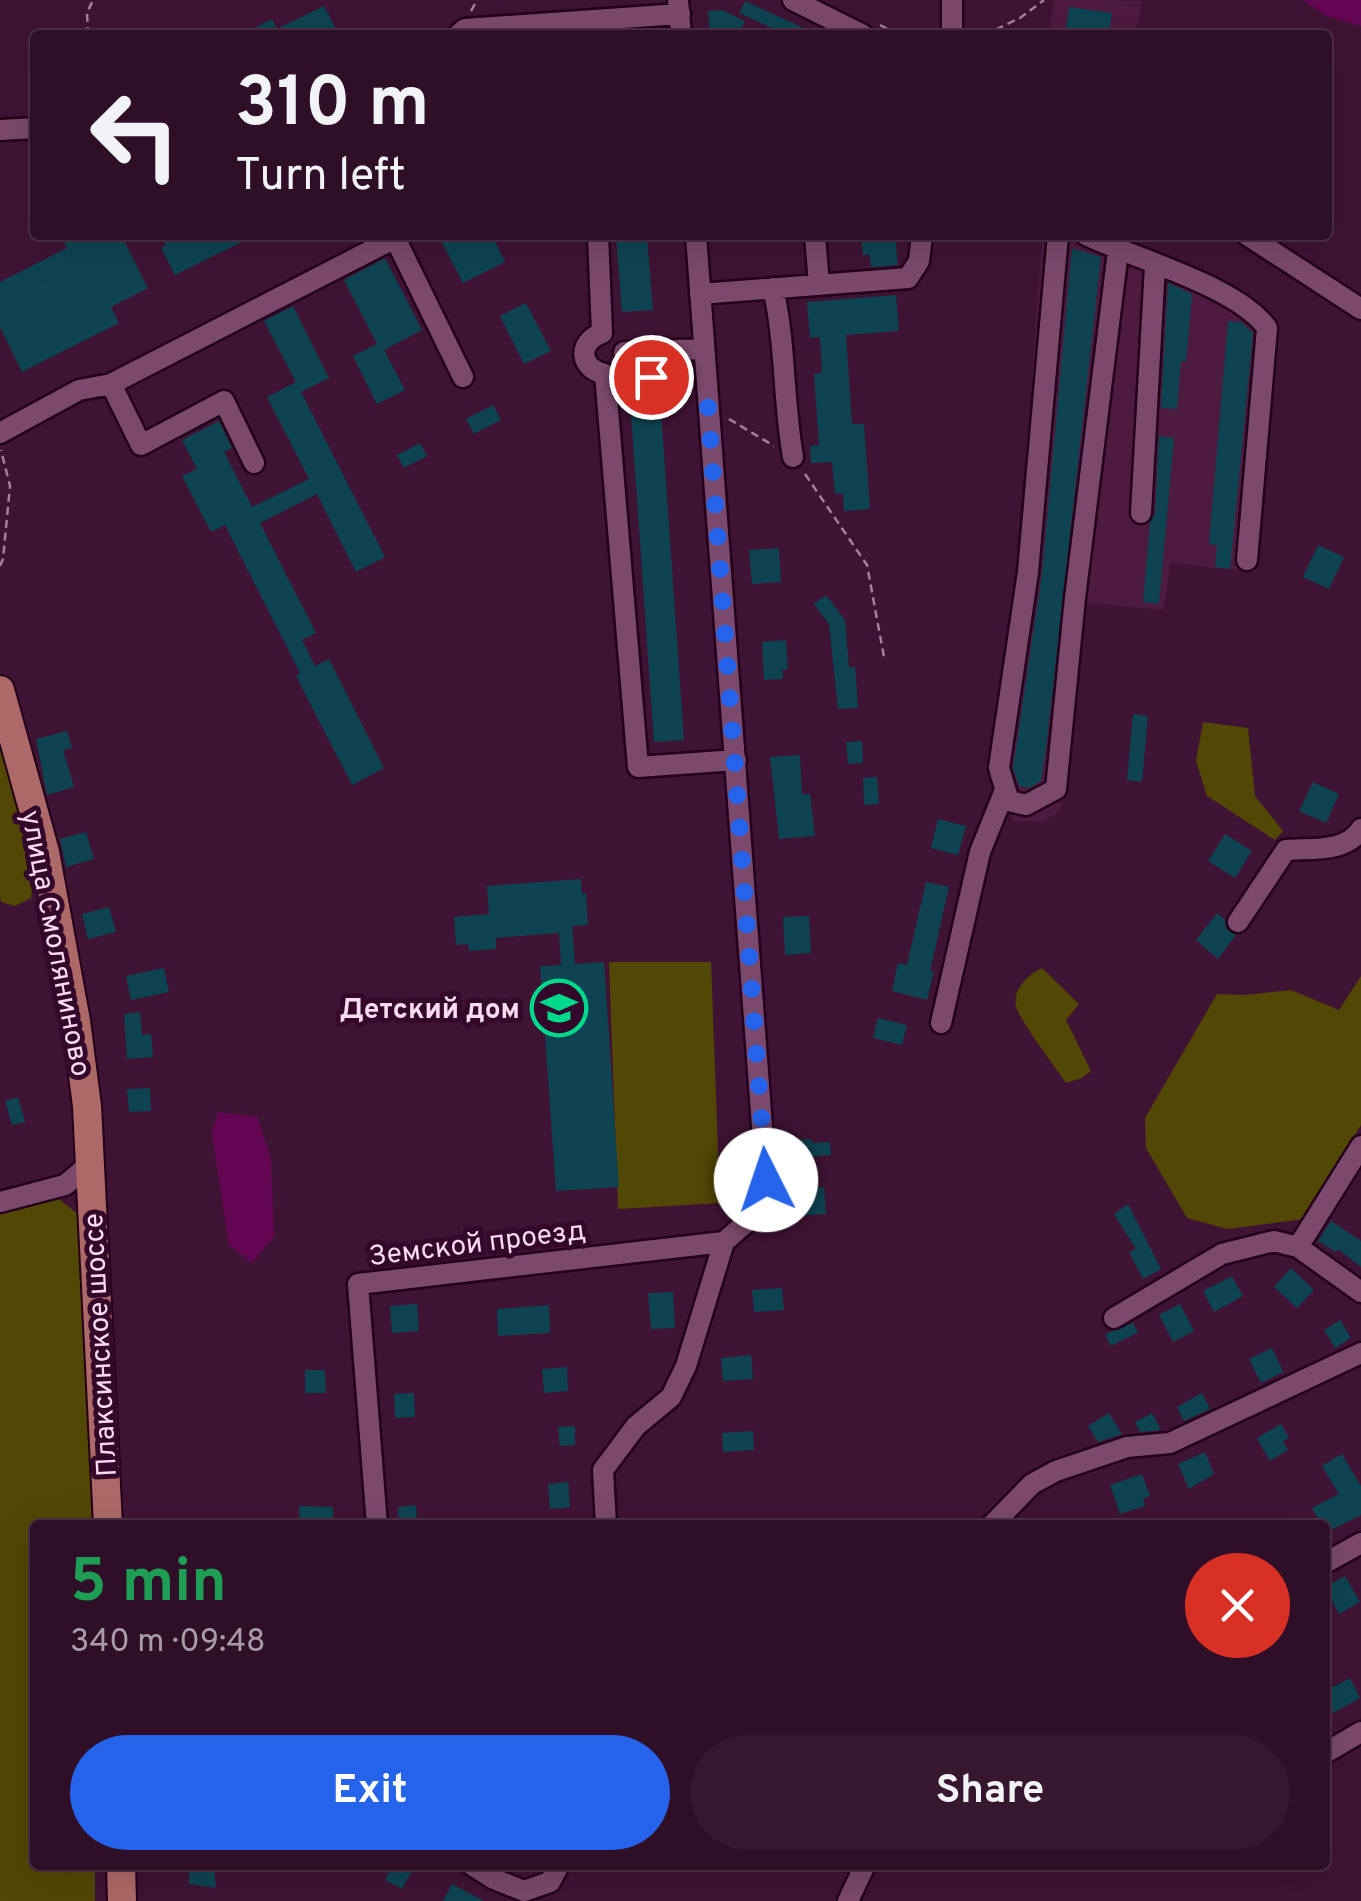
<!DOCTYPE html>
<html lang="en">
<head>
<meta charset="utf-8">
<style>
	:root { --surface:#2f0e27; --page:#37172f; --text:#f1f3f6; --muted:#a79ca7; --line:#4a2e44; --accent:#2563eb }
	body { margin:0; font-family:Overpass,sans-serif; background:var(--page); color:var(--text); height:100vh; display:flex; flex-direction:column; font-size:38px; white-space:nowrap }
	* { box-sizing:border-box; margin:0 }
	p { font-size:32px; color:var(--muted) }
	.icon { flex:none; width:55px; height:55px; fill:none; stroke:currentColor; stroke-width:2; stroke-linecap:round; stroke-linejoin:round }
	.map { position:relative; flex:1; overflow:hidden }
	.drawer { position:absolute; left:30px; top:1520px; width:1300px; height:350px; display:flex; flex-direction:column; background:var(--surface); border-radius:10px; box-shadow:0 10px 40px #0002,0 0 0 2px var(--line) }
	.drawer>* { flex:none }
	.hud { position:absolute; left:30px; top:30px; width:1302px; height:210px; border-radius:10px; box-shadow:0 10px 40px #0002,0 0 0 2px var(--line); background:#2f0e27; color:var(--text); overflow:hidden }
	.pin { position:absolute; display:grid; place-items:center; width:85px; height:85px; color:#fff; margin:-42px; border:5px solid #fff; border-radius:50%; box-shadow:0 2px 10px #0007 }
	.me { position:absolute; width:110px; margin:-55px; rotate:356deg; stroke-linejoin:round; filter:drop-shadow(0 0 8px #0008) }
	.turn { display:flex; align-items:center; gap:35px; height:210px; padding:0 40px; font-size:45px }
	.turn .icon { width:130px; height:130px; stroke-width:2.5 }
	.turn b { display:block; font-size:70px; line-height:85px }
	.round { display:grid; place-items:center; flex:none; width:105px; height:105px; border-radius:52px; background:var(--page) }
	.head { display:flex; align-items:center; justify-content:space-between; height:170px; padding:0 40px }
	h1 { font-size:60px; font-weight:700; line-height:75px; color:#1e9e55 }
	.button { display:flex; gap:20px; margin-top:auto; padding:20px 40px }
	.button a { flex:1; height:115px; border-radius:60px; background:var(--accent); color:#fff; font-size:40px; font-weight:700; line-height:115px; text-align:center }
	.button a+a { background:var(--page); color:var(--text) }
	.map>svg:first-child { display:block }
	.built { fill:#4d1a40 }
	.green { fill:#524704 }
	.water { fill:#650652 }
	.building { fill:#0e4452 }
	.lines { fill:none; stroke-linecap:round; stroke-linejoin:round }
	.minor-casing { stroke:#24001b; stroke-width:25 }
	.major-casing { stroke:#24001b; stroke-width:32 }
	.path { stroke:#a4809a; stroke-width:2.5; stroke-dasharray:8 5; stroke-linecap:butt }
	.minor { stroke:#7b496c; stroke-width:20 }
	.major { stroke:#ac6967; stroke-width:28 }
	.route { stroke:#2563eb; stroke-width:18; stroke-dasharray:0 32.4 }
	.labels { text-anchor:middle; stroke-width:10; stroke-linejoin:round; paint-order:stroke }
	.street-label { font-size:28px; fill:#f9dbef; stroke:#34082a }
	.poi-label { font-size:28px; font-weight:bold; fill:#f9dbef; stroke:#34082a; text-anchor:end }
</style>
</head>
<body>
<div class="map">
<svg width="1361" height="1901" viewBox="0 0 1361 1901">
	<rect width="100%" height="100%" fill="#3f1334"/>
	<path class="built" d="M1055,0L1142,1L1136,35H1048Z
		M1042,235H1105L1276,334L1256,572L1170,563L1164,610L1087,603L1060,811L1043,822L1013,821L987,768L1016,608Z"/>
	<path class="green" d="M1203,722L1248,728L1255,796L1283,831L1275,840L1207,796L1196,761Z
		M0,733L38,862L31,898L15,906L1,902L0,897Z
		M609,962H711L720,1203L618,1209Z
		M1042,968L1079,1004L1066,1020L1091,1071L1082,1078L1066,1083C1055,1066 1020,1022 1016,1006C1012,989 1029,974 1042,968Z
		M1361,976V1125L1304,1219L1227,1229L1187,1218L1146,1148L1145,1118L1217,994L1245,995L1291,990L1339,1010Z
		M54,1195L79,1215L95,1270L96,1525H35V1865H95V1901H0V1204Z"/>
	<path class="water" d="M1303,0H1361V26L1326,16Z
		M218,1112L257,1117L271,1159L274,1236L252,1263L229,1245L212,1134Z"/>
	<path class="building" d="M745,1L773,14L819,35H787L739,13Z
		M324,6L339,35H240L272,19L277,29Z
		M1069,7L1112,13L1109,35L1066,30Z
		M722,10L745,21L738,35H710L708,11Z
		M61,235H121L148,288L111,307L119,323L22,372L0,327V282L67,248Z
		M162,235H256L175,275L161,248L166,245Z
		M438,235H492L505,262L463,283Z
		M616,235H647L653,310L622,312Z
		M861,235H895L898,265L871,267L870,255H863Z
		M1072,248L1101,257L1047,740L1041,781L1029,788L1019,786L1013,768L1042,574Z
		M385,258L422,330L384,350L405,390L377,404L353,356L377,344L344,280Z
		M1168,283L1192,294L1186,362L1181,361L1177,409L1161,408Z
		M896,295L899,331L846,335L852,424H864L870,509L844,511L843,493L835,494L832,462L811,463L810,446L819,445L814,374L822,373L820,337L810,338L807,302Z
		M526,303L551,351L524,364L500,316Z
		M293,306L329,378L301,392L385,557L356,572L317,494L260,523L316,633L302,640L315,666L329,659L384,768L352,785L296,676L300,673L225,525L211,532L182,476L197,469L182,440L219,421L232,448L224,452L252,507L309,479L267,397L296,382L264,321Z
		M1228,321L1241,322L1253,333L1230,569L1215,567L1217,545L1209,544Z
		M659,383L684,740L654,742L629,385Z
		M493,405L501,420L474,434L466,419Z
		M1159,436L1174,438L1159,604L1143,602L1150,522L1155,514Z
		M420,443L427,456L404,468L397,455Z
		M1318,545L1344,557L1329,589L1303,577Z
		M779,548L781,582L752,584L749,550Z
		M826,595L845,620L849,667H855L858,708L838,709L829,624L814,604Z
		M786,640L788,669L782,670L783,679L764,680L762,642Z
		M1133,714L1148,716L1142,782L1127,780Z
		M67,731L72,748L63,750L74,787L47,795L36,739Z
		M862,741L863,763L848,764L846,742Z
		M800,755L802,794H810L815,836L779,839L770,757Z
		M877,777L879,804L864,805L863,778Z
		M1313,782L1339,794L1326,823L1299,811Z
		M938,819L966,826L958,855L931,848Z
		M86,832L94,859L66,867L60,839Z
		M1225,834L1252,851L1235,878L1208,861Z
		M581,879L582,894L586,893L588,925L572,926L575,964L604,962L619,1187L556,1191L540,966L561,965L559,933L496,938V949L469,951L468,944L456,945L454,917L489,914L487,886Z
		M926,882L949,887L930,971H934L927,1000L892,991L898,963L907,965Z
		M109,907L116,932L88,939L82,914Z
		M1217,913L1225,920L1226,929L1236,935L1218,959L1196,940Z
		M809,916L811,953L785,955L783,917Z
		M164,968L169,992L131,1000L126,976Z
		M140,1012L142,1035L151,1034L153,1057L127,1059L124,1014Z
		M878,1018L907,1025L902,1045L873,1038Z
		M150,1088L151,1111L129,1112L127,1089Z
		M18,1097L25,1122L12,1125L5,1101Z
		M812,1139V1143L830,1142L831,1155L787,1158L786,1141Z
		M824,1187L826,1214L791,1216L789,1190Z
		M1128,1204L1161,1269L1143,1279L1129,1252L1136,1249L1114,1214Z
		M1331,1221L1361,1241V1267L1338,1249L1336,1252L1318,1241Z
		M1291,1268L1314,1290L1297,1308L1274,1287Z
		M1232,1276L1243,1296L1214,1312L1203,1291Z
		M782,1288L784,1310L754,1312L752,1290Z
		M673,1292L675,1328L651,1329L648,1293Z
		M417,1304L419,1331L392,1333L390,1306Z
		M1180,1304L1194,1331L1173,1342L1159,1315Z
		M549,1305L550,1333L498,1336L497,1309Z
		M1340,1320L1351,1338L1335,1348L1324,1330Z
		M1133,1323L1138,1332L1111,1346L1105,1334Z
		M1272,1348L1283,1372L1261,1383L1249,1359Z
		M751,1355L753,1379L723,1381L721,1358Z
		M567,1367L568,1391L544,1393L542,1369Z
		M305,1370H325L326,1393H305Z
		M414,1393L415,1417L395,1418L394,1394Z
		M1202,1393L1210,1409L1184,1421L1177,1407Z
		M1109,1413L1122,1434L1098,1442L1088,1426Z
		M1152,1413L1161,1430L1140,1432L1135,1422Z
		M1281,1424L1289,1438L1283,1441L1288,1450L1270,1461L1257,1438Z
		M575,1426V1445L560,1446L558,1427Z
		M753,1431L754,1450L723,1452L722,1433Z
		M1205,1452L1214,1474L1189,1489L1178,1464Z
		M1342,1454L1361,1486V1515L1325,1533V1525H1321L1312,1508L1339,1494L1322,1466Z
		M1142,1474L1150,1496L1143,1499L1145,1506L1120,1514L1110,1485Z
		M568,1482L570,1507L550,1509L548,1484Z
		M416,1505L417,1525H399L398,1507Z
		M299,1506L333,1507V1525H300Z
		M1345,1576L1360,1602L1339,1614L1325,1587Z
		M1350,1678L1360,1698L1333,1713L1325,1691Z
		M189,1865H214L216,1888L189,1884Z
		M393,1865H415L402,1889L385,1880Z
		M452,1884L484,1901H443Z"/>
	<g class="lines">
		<g class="minor-casing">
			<path id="minor" d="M678,0L681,35
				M793,0L863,35
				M458,35L465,29L680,14
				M952,35V0
				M0,130L35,128
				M598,235L602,333C577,342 579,369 605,374L638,767L736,760
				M815,235L819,285
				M1058,235L1028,572L999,768L1009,801L1026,805L1056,789L1075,598L1118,251
				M1086,235C1135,259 1237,286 1267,328L1247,560
				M1247,235L1361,309
				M395,238L463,377
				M773,288C786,344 783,401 793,457
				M700,294L908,278L919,261L922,235
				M624,352L704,349
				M0,433L79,390L111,384
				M254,463L224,401L141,445L111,384L401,235
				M1141,513L1155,266
				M1238,922L1286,850C1311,848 1346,853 1361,829
				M941,1023L980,852L1005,790
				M0,1202L65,1185L89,1165
				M1298,1247L1361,1292
				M1114,1318L1222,1254L1274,1241L1298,1247L1361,1146
				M377,1525L358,1284L724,1242
				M606,1525L603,1470L636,1426L671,1397L686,1366L724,1242L749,1220L766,1180L696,235
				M992,1525L1032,1484L1056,1471L1127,1447L1170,1443L1361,1353
				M1325,1563L1361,1543
				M1325,1753L1361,1732
				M472,1865L494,1879L524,1891
				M524,1891L550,1882L559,1865
				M848,1901L865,1865"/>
		</g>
		<g class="major-casing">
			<path id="major" d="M0,690L45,852L76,1021L87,1106L108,1525
				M121,1865L122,1901"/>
		</g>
		<path class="path" d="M471,11L477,0
			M880,25L899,35
			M88,35L87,13L93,0
			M984,35L1020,18L1044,0
			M637,370L687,396
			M729,419L774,446
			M805,474L867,565L884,657
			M0,566L3,559L10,486L1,450"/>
		<use href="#minor" class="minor"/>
		<use href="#major" class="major"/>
	</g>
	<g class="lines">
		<path class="route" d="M651,377L708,407L766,1180"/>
	</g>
	<defs>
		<g id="school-ring" transform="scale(2.875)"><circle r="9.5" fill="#34082a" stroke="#00d98c" stroke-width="1.5"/><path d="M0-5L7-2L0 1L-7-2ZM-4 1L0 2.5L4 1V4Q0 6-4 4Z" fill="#00d98c"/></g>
	</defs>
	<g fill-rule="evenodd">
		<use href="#school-ring" x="559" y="1008"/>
	</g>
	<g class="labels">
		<g class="street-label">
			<text transform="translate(57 943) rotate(79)" y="10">улица Смоляниново</text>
			<text transform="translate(477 1242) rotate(-7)" y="10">Земской проезд</text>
			<text transform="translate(99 1345) rotate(-93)" y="10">Плаксинское шоссе</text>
		</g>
		<g class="poi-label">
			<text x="520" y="1018">Детский дом</text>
		</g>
	</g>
</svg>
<div class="pin" style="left:651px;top:377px;background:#d93025"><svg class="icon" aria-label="arrive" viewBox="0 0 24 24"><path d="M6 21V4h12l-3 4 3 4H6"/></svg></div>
<svg class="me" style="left:766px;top:1180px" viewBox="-20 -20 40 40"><circle r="19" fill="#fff"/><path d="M0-13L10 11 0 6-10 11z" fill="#2563eb"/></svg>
<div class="hud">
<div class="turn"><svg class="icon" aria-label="left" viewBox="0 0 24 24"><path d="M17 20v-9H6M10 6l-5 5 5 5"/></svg><div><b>310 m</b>Turn left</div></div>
</div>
<section class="drawer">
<div class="head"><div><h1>5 min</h1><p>340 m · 09:48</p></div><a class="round" style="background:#d93025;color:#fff"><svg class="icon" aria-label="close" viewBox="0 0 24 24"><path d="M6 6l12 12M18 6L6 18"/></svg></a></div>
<div class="button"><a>Exit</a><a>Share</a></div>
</section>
</div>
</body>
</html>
